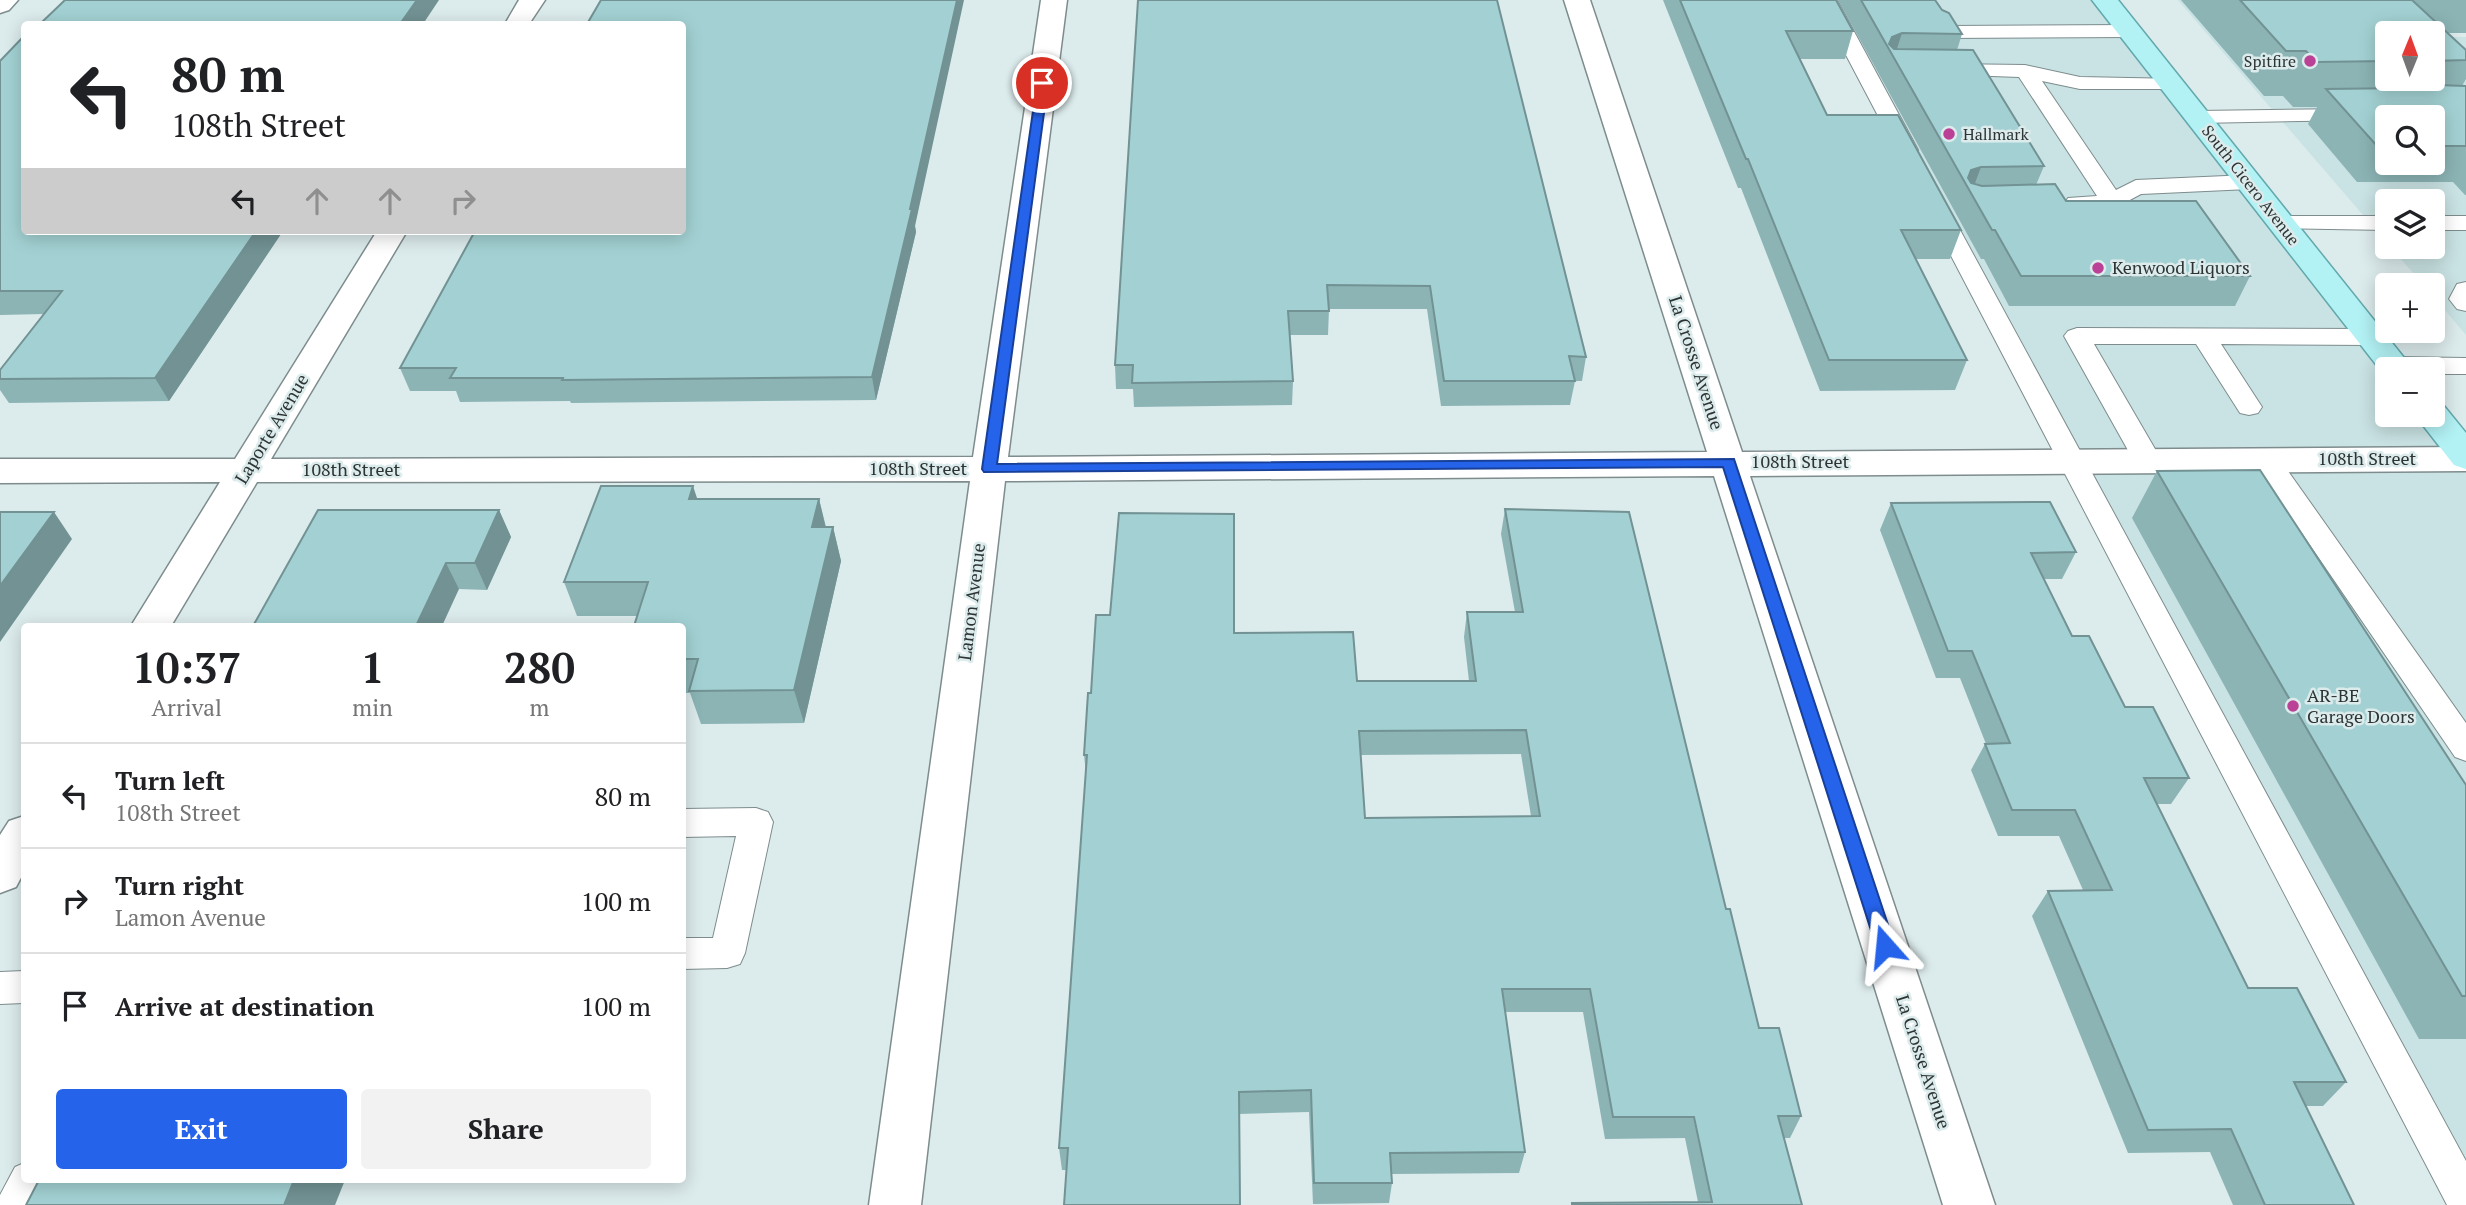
<!DOCTYPE html>
<html lang="en">
<head>
<meta charset="utf-8">
<style>
	:root { --surface:#fff; --page:#f2f2f2; --text:#202124; --muted:#757577; --line:#e0e0e0; --accent:#2563eb }
	body { margin:0; font-family:"PT Serif",serif; background:var(--page); color:var(--text); height:100vh; display:flex; flex-direction:column; font-size:26px; white-space:nowrap }
	* { box-sizing:border-box; margin:0 }
	p { font-size:23px; color:var(--muted) }
	.icon { flex:none; width:38px; height:38px; fill:none; stroke:currentColor; stroke-width:2; stroke-linecap:round; stroke-linejoin:round }
	.map { position:relative; flex:1; overflow:hidden }
	.sheet { position:absolute; left:21px; top:623px; width:665px; height:560px; display:flex; flex-direction:column; background:var(--surface); border-radius:7px; box-shadow:0 4px 18px #0003 }
	.sheet>* { flex:none }
	.top-card { position:absolute; left:21px; top:21px; width:665px; height:214px; border-radius:7px; box-shadow:0 4px 18px #0003; background:#fff; color:var(--text); overflow:hidden }
	.needle { width:46px; rotate:1deg }
	.fabs { position:absolute; left:2375px; top:21px; display:grid; gap:14px }
	.fabs a { display:grid; place-items:center; width:70px; height:70px; border-radius:7px; background:var(--surface); box-shadow:0 4px 18px #0003; font-size:35px }
	.pin { position:absolute; display:grid; place-items:center; width:60px; height:60px; color:#fff; margin:-30px; border:4px solid #fff; border-radius:50%; box-shadow:0 2px 7px #0007 }
	.me { position:absolute; width:77px; margin:-38px; rotate:342deg; stroke-linejoin:round; filter:drop-shadow(0 0 5px #0008) }
	.turn { display:flex; align-items:center; gap:24px; height:147px; padding:0 35px; font-size:32px }
	.turn .icon { width:91px; height:91px; stroke-width:2.5 }
	.turn b { display:block; font-size:49px; line-height:60px }
	.lanes { display:flex; align-items:center; height:66px; padding:0 35px; background:#0003; justify-content:center; gap:35px; direction:ltr }
	.lanes .off { opacity:.35 }
	.eta { display:flex; justify-content:space-evenly; align-items:center; height:119px; text-align:center }
	.eta b { font-size:42px; font-weight:600; line-height:49px }
	.action { display:flex; gap:14px; margin-top:auto; padding:14px 35px }
	.action a { flex:1; height:80px; border-radius:7px; background:var(--accent); color:#fff; font-size:28px; font-weight:600; line-height:80px; text-align:center }
	.action a+a { background:var(--page); color:var(--text) }
	ul { padding:0; list-style:none }
	li { display:flex; align-items:center; gap:21px; height:105px; padding:0 35px; border-top:2px solid var(--line) }
	li div { flex:1 }
	li b { display:block; font-size:26px }
	li em { font-style:normal }
	.map>svg:first-child { display:block }
	.built { fill:#c9e2e3; fill-rule:evenodd }
	.lines { fill:none; stroke-linecap:round; stroke-linejoin:round }
	.lane-casing { stroke:#7e8c8d; stroke-width:2 }
	.street-casing { stroke:#7e8c8d; stroke-width:3 }
	.primary-casing { stroke:#62a8ac; stroke-width:3 }
	.lane { fill:#fff; fill-rule:evenodd }
	.street { fill:#fff; fill-rule:evenodd }
	.primary { fill:#b2f1f4; fill-rule:evenodd }
	.wall { fill:#8cb4b5; fill-rule:evenodd }
	.shaded-wall { fill:#729294 }
	.building { fill:#a3d1d3; stroke:#729294; stroke-width:2; fill-rule:evenodd }
	.route { fill:#2563eb; stroke:#184099; stroke-width:2 }
	.poi-dot { fill:#ba4195; stroke:#dcebec; stroke-width:2.5 }
	.labels { text-anchor:middle; stroke-width:5; stroke-linejoin:round; paint-order:stroke }
	.far-poi-label { font-size:16px; fill:#2e3434; stroke:#dcebec; text-anchor:end }
	.far-street-label { font-size:16px; fill:#2e3434; stroke:#dcebec }
	.poi-label { font-size:18px; fill:#2e3434; stroke:#dcebec; text-anchor:start }
	.street-label { font-size:18px; fill:#2e3434; stroke:#dcebec }
</style>
</head>
<body>
<div class="map">
<svg width="2466" height="1205" viewBox="0 0 2466 1205">
	<rect width="100%" height="100%" fill="#dcebec"/>
	<path class="built" d="M1827,0H2105L2387,369V415H2432L2466,457V1201Z
		M2178,0H2364L2387,33V79H2432L2433,37H2466V335L2433,296L2432,285H2424L2390,247H2432V201H2387V243ZM2387,117H2432V163H2387Z"/>
	<g class="lines">
		<g class="lane-casing">
			<path id="lane" d="M1817,0H1837L1918,150L1915,155H1899L1896,150Z
				M1913,0H1933L1948,26L2130,25L2137,27L2140,31L2137,35L2130,37L1942,38L1935,36Z
				M1946,64L2025,65L2080,77L2178,79L2181,83L2178,87L2171,89H2080L2042,81L2116,190L2136,180L2249,175L2257,177L2260,182L2257,187L2249,189L2141,194L2113,209L2068,208L2065,203L2068,198L2097,196L2019,77L1939,74L1936,70L1939,66Z
				M2352,109L2360,110L2363,115L2360,120L2198,123L2190,122L2187,117L2190,112L2198,111Z
				M1936,199L1944,201L1947,206L2466,1161V1205H2447L1925,206L1928,201Z
				M2282,216H2387V230L2274,228L2270,223L2274,218Z
				M2432,216H2466V230H2432Z
				M2466,282V311L2457,309L2449,299L2457,284Z
				M2077,328L2371,329L2380,332L2384,337L2380,342L2371,345L2221,344L2262,407L2258,413L2249,415L2240,413L2196,344H2094L2162,461L2158,467L2148,470L2138,467L2134,461L2064,336L2068,331Z
				M2394,357L2466,358V374H2432V369L2385,371L2381,365L2385,359Z
				M2266,451L2276,454L2466,723V761L2455,757L2256,466L2252,460L2256,454Z
				M756,808L768,812L773,822L745,953L740,964L727,968L682,969V938H713L736,836L682,837V809Z
				M24,971V1003L0,1004V972Z
				M24,1163V1180H49L37,1205H0V1195L15,1167Z"/>
		</g>
		<g class="street-casing">
			<path id="street" d="M0,0H18L9,10L0,13Z
				M519,0H545L529,24H505Z
				M1041,0H1067L1008,457L1707,452L1564,0H1590L1742,452L2466,447V471L1750,476L1995,1205H1943L1714,476L1005,481L921,1205H869L970,481L257,482L171,626H131L220,482L0,483V459H235L377,231H407L271,459L973,457Z
				M24,816V872L16,887L0,893V835L9,821Z"/>
		</g>
		<g class="primary-casing">
			<path id="primary" d="M2092,0H2118L2413,369H2387L2385,376Z
				M2432,403L2444,406L2466,433V469L2454,465L2415,415H2432Z"/>
		</g>
		<use href="#lane" class="lane"/>
		<use href="#street" class="street"/>
		<use href="#primary" class="primary"/>
	</g>
	<path class="wall" d="M1138,0L1586,357L1582,381H1575L1570,405L1441,406L1427,309H1329L1328,335H1290L1293,381L1292,405L1134,407L1133,389H1116L1115,365Z
		M1663,0H1836L1853,31L1845,59H1800L1827,115L1961,230L1950,259H1916L1967,360L1955,390L1820,391L1741,188H1738Z
		M1838,0H1935L1942,10L1962,34L1957,50L2044,166L2036,185L2066,201L2250,276L2235,306H2009L1984,259H1981Z
		M2181,0H2466V33H2448L2466,50V79L2462,86H2466V195H2465L2453,182H2357L2308,124L2317,107H2293L2283,96H2264ZM2387,33H2432V79H2387ZM2387,117H2432V163H2387Z
		M0,61L24,231H283L169,401L9,403L0,390V370L44,314L0,315Z
		M915,226L916,232L876,400L571,403L570,401L460,402L456,391H410L400,368Z
		M2157,471L2466,785V1039H2419L2132,518Z
		M698,499H819L826,527H833L841,561L804,723L701,724L690,693H682V626L638,616H577L564,582Z
		M1891,503L2076,552L2062,579H2044L2072,636L2125,707L2189,778L2171,804H2157L2248,988L2346,1082L2323,1106H2305L2354,1205H2233L2210,1152L2128,1153L2032,916L2048,891L2083,890L2059,836H1998L1971,770L1985,744H1986L1960,678H1936L1880,530Z
		M1505,509L1726,909L1759,1028L1801,1116L1790,1138H1784L1802,1205H1571L1572,1203L1698,1202L1685,1138L1605,1139L1583,1012H1505L1525,1152L1519,1173L1392,1174V1183L1389,1203L1313,1204L1309,1112L1239,1114L1067,1170H1062L1059,1148L1086,774L1084,755L1091,693L1234,633L1357,681H1469L1464,637L1467,612H1515L1501,534ZM1521,754L1531,816L1365,818L1361,755Z
		M318,510H499L511,537L487,590L459,589Z"/>
	<path class="shaded-wall" d="M417,0H439L423,24H400Z
		M957,0H964L915,226L916,232L876,400L872,377Z
		M1902,33L1894,58L1888,47L1892,37Z
		M1981,167L1971,194L1966,184L1971,170Z
		M256,231H283L169,401L155,378Z
		M693,486L704,519L689,499Z
		M819,499L827,533L812,527Z
		M499,510L511,537L487,590L475,563Z
		M54,512L72,539L0,642V586Z
		M833,527L841,561L804,723L794,690Z
		M446,563L459,589L442,626H416Z
		M294,1180H345L335,1205H284Z"/>
	<path class="building" d="M65,0H417L400,24H40Z
		M601,0H957L910,209H912L872,377L562,380L563,378H450L456,368H400L475,231H682V24H587Z
		M1138,0H1497L1586,357L1569,356L1575,381H1444L1430,286L1327,285L1329,311H1288L1293,381L1132,383L1133,365H1115Z
		M1680,0H1836L1853,31H1786L1827,115H1898L1961,230H1901L1967,360H1829L1748,159H1746Z
		M1861,0H1935L1942,10L1949,13L1962,34L1902,33L1892,37L1889,44L1894,49L1973,50L2044,166L1981,167L1971,170L1968,178L1971,183L1982,186L2055,184L2066,201H2196L2250,276H2021L1995,230H1992Z
		M2240,0H2412L2466,50V60L2432,61V33H2387V61L2316,62L2306,51H2286Z
		M24,36V231H256L155,378L0,379V370L62,291H0V61Z
		M2409,84L2466,86V146H2432V117H2387V146H2377L2326,89L2407,88Z
		M2260,470L2466,785V996H2462L2157,471Z
		M601,486H693L689,499H819L812,527H833L794,690L689,691L698,659H682V626H634L648,582H564Z
		M2050,502L2076,552L2031,553L2072,636H2089L2125,707H2153L2189,778H2144L2248,988H2297L2346,1082H2294L2354,1205H2265L2231,1129L2148,1130L2048,891L2112,890L2075,810H2012L1985,744L2010,743L1972,651H1948L1891,503Z
		M1505,509L1629,512L1726,909H1730L1759,1028H1779L1801,1116H1778L1802,1205H1572V1203L1712,1202L1694,1117H1613L1590,989H1502L1525,1152L1390,1153L1392,1183H1314L1311,1090L1239,1092L1240,1205H1064L1068,1148H1059L1087,755H1084L1088,693H1091L1096,615H1110L1119,513L1234,514V633L1353,632L1357,681H1476L1467,612H1523ZM1526,730L1540,816L1365,818L1359,731Z
		M318,510H499L475,563H446L416,626H253Z
		M0,512H54L0,586Z
		M39,1180H294L284,1205H26Z"/>
	<path class="route" d="M1042,79L1048,83L997,464L1734,459L1895,946L1892,952L1885,954L1879,952L1876,946L1723,467L984,472L982,469L1037,83Z"/>
	<g class="poi-dot">
		<circle cx="2310" cy="61" r="7"/>
		<circle cx="1949" cy="134" r="7"/>
		<circle cx="2098" cy="268" r="7"/>
		<circle cx="2293" cy="706" r="7"/>
	</g>
	<g class="labels">
		<g class="far-poi-label">
			<text x="2296" y="67">Spitfire</text>
			<text x="1963" y="140" text-anchor="start">Hallmark</text>
		</g>
		<g class="far-street-label">
			<text transform="translate(2251 185) rotate(52)" y="6">South Cicero Avenue</text>
		</g>
		<g class="poi-label">
			<text x="2112" y="274">Kenwood Liquors</text>
			<text x="2307" y="702">AR-BE<tspan x="2307" dy="21">Garage Doors</tspan></text>
		</g>
		<g class="street-label">
			<text transform="translate(1696 363) rotate(72)" y="6">La Crosse Avenue</text>
			<text transform="translate(272 429) rotate(-59)" y="6">Laporte Avenue</text>
			<text x="2367" y="465">108th Street</text>
			<text x="1800" y="468">108th Street</text>
			<text x="918" y="475">108th Street</text>
			<text x="351" y="476">108th Street</text>
			<text transform="translate(972 602) rotate(-83)" y="6">Lamon Avenue</text>
			<text transform="translate(1923 1062) rotate(72)" y="6">La Crosse Avenue</text>
		</g>
	</g>
</svg>
<div class="fabs">
<a><svg class="needle" viewBox="-14 -14 28 28"><path d="M0-13l5 13h-10z" fill="#e53935"/><path d="M0 13l5-13h-10z" fill="#757577"/></svg></a>
<a><svg class="icon" aria-label="search" viewBox="0 0 24 24"><circle cx="10" cy="10" r="6"/><path d="M15 15l6 6"/></svg></a>
<a><svg class="icon" aria-label="layers" viewBox="0 0 24 24"><path d="M12 4l9 5-9 5-9-5zM3 14l9 5 9-5"/></svg></a>
<a>+</a>
<a>−</a>
</div>
<div class="pin" style="left:1042px;top:83px;background:#d93025"><svg class="icon" aria-label="arrive" viewBox="0 0 24 24"><path d="M6 21V4h12l-3 4 3 4H6"/></svg></div>
<svg class="me" style="left:1885px;top:946px" viewBox="-20 -20 40 40"><path d="M0-17L14 15 0 8-14 15z" fill="#2563eb" stroke="#fff" stroke-width="4"/></svg>
<div class="top-card">
<div class="turn"><svg class="icon" aria-label="left" viewBox="0 0 24 24"><path d="M17 20v-9H6M10 6l-5 5 5 5"/></svg><div><b>80 m</b>108th Street</div></div>
<div class="lanes"><svg class="icon" aria-label="left" viewBox="0 0 24 24"><path d="M17 20v-9H6M10 6l-5 5 5 5"/></svg><svg class="icon off" aria-label="ahead" viewBox="0 0 24 24"><path d="M12 20V5M6 11l6-6 6 6"/></svg><svg class="icon off" aria-label="ahead" viewBox="0 0 24 24"><path d="M12 20V5M6 11l6-6 6 6"/></svg><svg class="icon off" aria-label="right" viewBox="0 0 24 24"><path d="M7 20v-9h11M14 6l5 5-5 5"/></svg></div>
</div>
<section class="sheet">
<div class="eta">
<div><b>10:37</b><p>Arrival</p></div>
<div><b>1</b><p>min</p></div>
<div><b>280</b><p>m</p></div>
</div>
<ul>
<li><svg class="icon" aria-label="left" viewBox="0 0 24 24"><path d="M17 20v-9H6M10 6l-5 5 5 5"/></svg><div><b>Turn left</b><p>108th Street</p></div><em>80 m</em></li>
<li><svg class="icon" aria-label="right" viewBox="0 0 24 24"><path d="M7 20v-9h11M14 6l5 5-5 5"/></svg><div><b>Turn right</b><p>Lamon Avenue</p></div><em>100 m</em></li>
<li><svg class="icon" aria-label="arrive" viewBox="0 0 24 24"><path d="M6 21V4h12l-3 4 3 4H6"/></svg><div><b>Arrive at destination</b></div><em>100 m</em></li>
</ul>
<div class="action"><a>Exit</a><a>Share</a></div>
</section>
</div>
</body>
</html>
